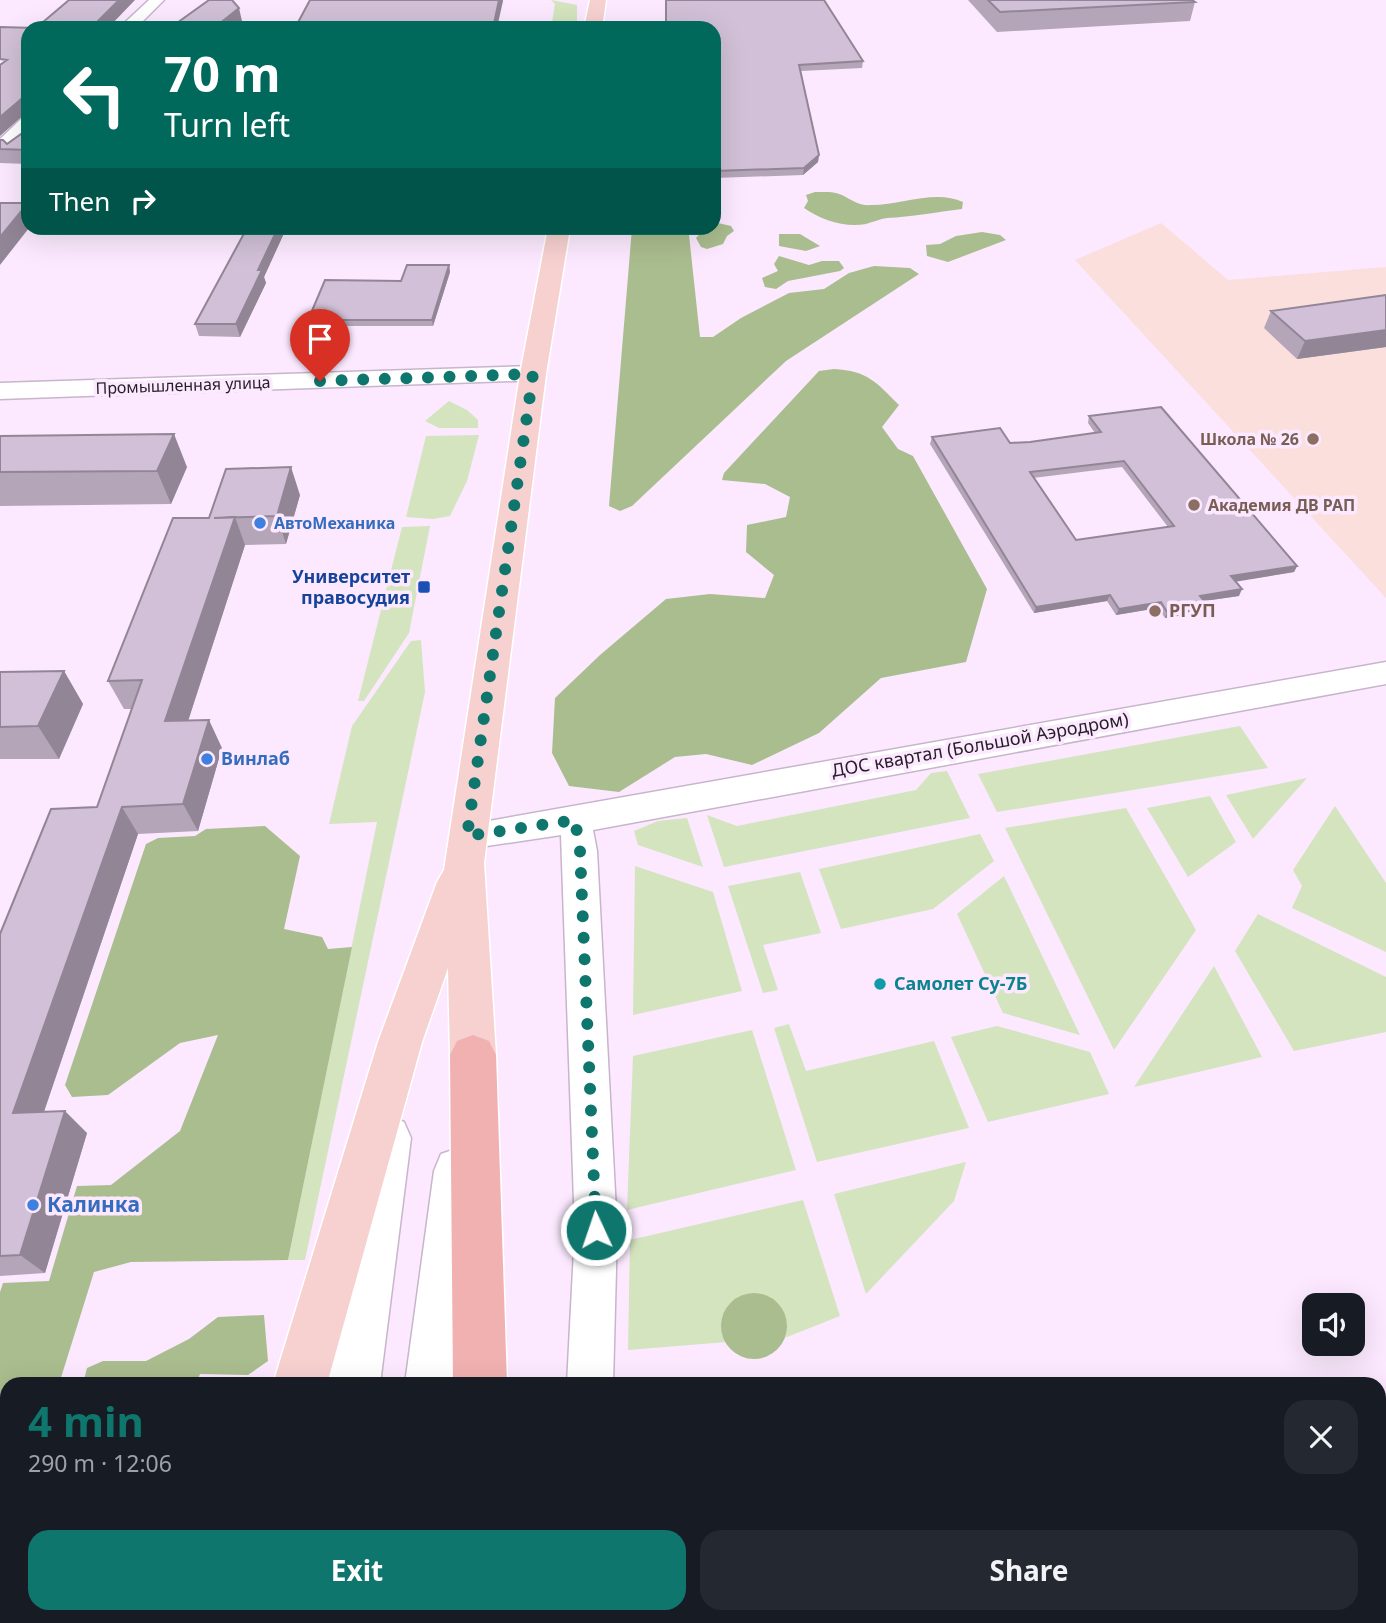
<!DOCTYPE html>
<html lang="en">
<head>
<meta charset="utf-8">
<style>
	:root { --surface:#171b24; --page:#242831; --text:#f1f3f6; --muted:#9ea1a6; --accent:#0f766e }
	body { margin:0; font-family:"Noto Sans",sans-serif; background:var(--page); color:var(--text); height:100vh; display:flex; flex-direction:column; font-size:26px; white-space:nowrap }
	* { box-sizing:border-box; margin:0 }
	p { font-size:23px; color:var(--muted) }
	.icon { flex:none; width:38px; height:38px; fill:none; stroke:currentColor; stroke-width:2; stroke-linecap:round; stroke-linejoin:round }
	.map { position:relative; flex:1; overflow:hidden }
	.sheet { position:absolute; left:0px; top:1377px; width:1386px; height:247px; display:flex; flex-direction:column; background:var(--surface); border-radius:21px 21px 0 0; box-shadow:0 7px 28px #0002 }
	.sheet>* { flex:none }
	.banner { position:absolute; left:21px; top:21px; width:700px; height:214px; border-radius:21px; box-shadow:0 7px 28px #0002; background:#00695c; color:#fff; overflow:hidden }
	.tools { position:absolute; left:1302px; top:1293px; display:grid; gap:14px }
	.tools a { display:grid; place-items:center; width:63px; height:63px; border-radius:14px; background:var(--surface); box-shadow:0 7px 28px #0002; font-size:35px }
	.pin { position:absolute; display:grid; place-items:center; width:60px; height:60px; color:#fff; margin:-72px -30px; border-radius:50% 50% 50% 0; rotate:-45deg; box-shadow:0 0 7px #0007 }
	.pin .icon { rotate:45deg }
	.me { position:absolute; width:77px; margin:-38px; rotate:357deg; stroke-linejoin:round; filter:drop-shadow(0 0 5px #0008) }
	.turn { display:flex; align-items:center; gap:24px; height:147px; padding:0 28px; font-size:32px }
	.turn .icon { width:91px; height:91px; stroke-width:2.5 }
	.turn b { display:block; font-size:49px; line-height:60px }
	.then { display:flex; align-items:center; height:66px; padding:0 28px; background:#0003; gap:14px; font-size:26px }
	.round { display:grid; place-items:center; flex:none; width:74px; height:74px; border-radius:21px; background:var(--page) }
	.overview { display:flex; align-items:center; justify-content:space-between; height:119px; padding:0 28px }
	h1 { font-size:42px; font-weight:700; line-height:52px; color:var(--accent) }
	.action { display:flex; gap:14px; margin-top:auto; padding:14px 28px }
	.action a { flex:1; height:80px; border-radius:21px; background:var(--accent); color:#fff; font-size:28px; font-weight:700; line-height:80px; text-align:center }
	.action a+a { background:var(--page); color:var(--text) }
	.map>svg:first-child { display:block }
	.education { fill:#fadfdd }
	.green { fill:#d4e4be }
	.forest { fill:#aabd8e }
	.lines { fill:none; stroke-linecap:round; stroke-linejoin:round }
	.street-casing { stroke:#c8b5cb; stroke-width:3 }
	.secondary-casing { stroke:#c8b5cb; stroke-width:3 }
	.primary-casing { stroke:#fff; stroke-width:3 }
	.highway-casing { stroke:#fff; stroke-width:3 }
	.street { fill:#fff; fill-rule:evenodd }
	.secondary { fill:#fff; fill-rule:evenodd }
	.primary { fill:#f7d0d0; fill-rule:evenodd }
	.highway { fill:#f2b1b1; fill-rule:evenodd }
	.wall { fill:#b4a5b9; fill-rule:evenodd }
	.shaded-wall { fill:#928696 }
	.building { fill:#d1c0d7; stroke:#928696; stroke-width:2; fill-rule:evenodd }
	.route { stroke:#0f766e; stroke-width:12; stroke-dasharray:0 21.6 }
	.education-dot { fill:#8d6e63; stroke:#fce9ff; stroke-width:2.5 }
	.shop-dot { fill:#3f7fe0; stroke:#fce9ff; stroke-width:2.5 }
	.transit-dot { fill:#1a4fb4; stroke:#fce9ff; stroke-width:2.5 }
	.culture-dot { fill:#0f9aa8; stroke:#fce9ff; stroke-width:2.5 }
	.labels { text-anchor:middle; stroke-width:7; stroke-linejoin:round; paint-order:stroke }
	.far-street-label { font-size:16px; fill:#251e26; stroke:#fce9ff }
	.far-education-label { font-size:16px; font-weight:bold; fill:#785e54; stroke:#fce9ff; text-anchor:end }
	.far-shop-label { font-size:16px; font-weight:bold; fill:#366cbe; stroke:#fce9ff; text-anchor:start }
	.transit-label { font-size:18px; font-weight:bold; fill:#164399; stroke:#fce9ff; text-anchor:end }
	.education-label { font-size:18px; font-weight:bold; fill:#785e54; stroke:#fce9ff; text-anchor:start }
	.street-label { font-size:18px; fill:#251e26; stroke:#fce9ff }
	.shop-label { font-size:18px; font-weight:bold; fill:#366cbe; stroke:#fce9ff; text-anchor:start }
	.culture-label { font-size:18px; font-weight:bold; fill:#0d838f; stroke:#fce9ff; text-anchor:start }
	.near-shop-label { font-size:21px; font-weight:bold; fill:#366cbe; stroke:#fce9ff; text-anchor:start }
</style>
</head>
<body>
<div class="map">
<svg width="1386" height="1623" viewBox="0 0 1386 1623">
	<rect width="100%" height="100%" fill="#fce9ff"/>
	<path class="education" d="M1161,223L1228,280L1386,267V598L1075,260Z"/>
	<path class="green" d="M551,0L577,5V22H552L555,4Z
		M449,401L467,410L478,420V428H439L425,421Z
		M479,435L467,481L450,516L433,519L406,517L426,436Z
		M430,526L409,633L364,701H358L402,527Z
		M421,640L425,692L305,1260H288L377,822L329,824L352,726L411,641Z
		M1240,726L1268,768L997,812L978,774Z
		M947,771L970,818L724,867L707,815L737,826L916,790L931,773Z
		M1307,778L1253,839L1226,795Z
		M1210,796L1236,842L1188,877L1147,808Z
		M1335,806L1386,883V952L1292,908L1302,886L1293,870Z
		M1126,808L1196,930L1114,1050L1005,828Z
		M687,818L703,867L638,845L634,831L658,821Z
		M980,834L994,861L933,909L841,929L819,869Z
		M635,866L713,892L742,991L633,1015Z
		M800,872L821,933L763,945L778,990L763,993L728,886Z
		M1004,876L1080,1035L1003,1013L957,914Z
		M1258,914L1386,977V1032L1294,1051L1235,951Z
		M1214,966L1262,1057L1134,1087Z
		M789,1024L806,1071L934,1041L969,1128L817,1162L774,1028Z
		M997,1026L1090,1052L1109,1094L988,1122L951,1037Z
		M752,1030L796,1170L627,1210L633,1056Z
		M966,1162L954,1201L866,1294L834,1194Z
		M803,1200L840,1316L787,1337L628,1350L630,1240Z"/>
	<path class="forest" d="M815,192C824,192 834,191 842,195C854,201 858,206 872,205C901,205 936,189 963,202L962,209C937,212 911,217 887,218C880,219 873,222 866,224C845,228 821,220 804,208L808,201L806,195Z
		M718,223L731,226L734,231L727,236L723,244L707,249L701,247L696,238C703,230 710,227 718,223Z
		M632,228H686L689,235L700,337H713L741,318L789,293L824,289L849,273L874,266L910,268L919,274L786,361L632,506L620,511L609,506Z
		M982,232L1000,235L1006,240L948,262L927,256L926,245L940,244L956,236Z
		M779,234H800L820,246L806,251L779,246Z
		M779,256L809,265L822,261H839L844,268L840,271L788,281L776,289L765,287L762,278L778,271L774,264Z
		M834,369C868,371 876,382 899,405L882,427L898,449L913,456L987,589L966,662L881,678L819,733L752,765L706,754L675,757L619,792L569,786L552,753L555,698L600,655L666,599L710,594L765,598L774,575L746,552L747,525L786,517L790,497L765,484L722,480L724,473L819,371Z
		M265,826L300,856L284,929L322,937L328,949L352,947L288,1260L131,1262L94,1272L59,1384H7V1549L0,1572V1292L3,1283L49,1281L77,1186L111,1185L180,1131L218,1035L180,1043L108,1095L72,1097L65,1085L146,844L158,838L195,836L206,829Z
		M721 1326a33 33 0 1 1 66 0a33 33 0 1 1-66 0Z
		M264,1315L268,1361L248,1375L200,1374L196,1384H83L87,1368L103,1361H146L189,1339L218,1317Z"/>
	<g class="lines">
		<g class="street-casing">
			<path id="street" d="M149,0H164L136,28H119Z
				M28,117V132L6,153L0,154V139L22,118Z
				M1386,662V684L593,830L597,851L617,1230L613,1384H567L575,1230L561,835L467,849L455,845L450,836L455,827Z
				M556,1617H608V1623H556Z"/>
		</g>
		<g class="secondary-casing">
			<path id="secondary" d="M533,366L542,368L546,374L542,380L0,399V383Z
				M387,1115L404,1122L411,1138L380,1384H326L363,1138L370,1122Z
				M458,1148L475,1154L482,1171L459,1384H405L434,1171L441,1154Z
				M285,1617H345L344,1623H284Z
				M373,1617H433V1623H373Z"/>
		</g>
		<g class="primary-casing">
			<path id="primary" d="M590,0H606L602,28H584Z
				M548,228H570L546,374L484,863L496,1055L489,1069L473,1075L457,1069L450,1055L448,968L422,1042L327,1384H273L378,1042L437,882L444,870L520,374Z
				M201,1617H261L259,1623H199Z"/>
		</g>
		<g class="highway-casing">
			<path id="highway" d="M473,1035L489,1041L496,1055L507,1384H453L450,1055L457,1041Z
				M456,1617H516V1623H456Z"/>
		</g>
		<use href="#street" class="street"/>
		<use href="#secondary" class="secondary"/>
		<use href="#primary" class="primary"/>
		<use href="#highway" class="highway"/>
	</g>
	<path class="wall" d="M968,0H1192L1195,2L1190,21L997,32Z
		M714,28L863,61L862,68L801,71L819,155L818,162L803,175L714,178Z
		M28,129V164L0,163V140L7,144Z
		M285,231L264,277L266,283L240,337L199,336L195,324Z
		M449,265L450,272L433,326H343L338,338H305L303,332L401,281Z
		M1386,295V347L1297,359L1264,328L1271,311Z
		M1089,416L1297,566L1294,572L1236,581L1239,596L1204,601V612L1165,618L1158,608L1116,615L1107,601L1034,613L930,444L932,437L1010,443L1030,442L1095,433L1088,423ZM1122,467L1168,527L1076,540L1033,478Z
		M0,436L187,467L171,504L0,506Z
		M300,495L286,544L245,545L188,721L222,748L198,831L138,834L44,1112L87,1133L45,1273L0,1276V934L97,807L132,709H124L108,681L209,518Z
		M64,671L83,704L59,759H0V672Z
		M1149,1617H1379L1386,1623H1151Z"/>
	<path class="shaded-wall" d="M119,0H135L108,28H91Z
		M499,0H503V1L497,28H493Z
		M239,8L242,21L233,28H214Z
		M28,92V111L0,136V117Z
		M819,155L818,162L803,175L804,168Z
		M28,203V228H29L0,265V237Z
		M278,228H284L285,231L264,277L266,283L240,337L236,324L258,270Z
		M449,265L450,272L433,326L432,320Z
		M341,320L343,326L338,338L336,332Z
		M1386,330V347L1297,359L1305,341Z
		M174,434L187,467L171,504L157,471Z
		M291,467L300,495L286,544L277,516Z
		M235,517L245,545L179,749L165,721Z
		M1297,566L1294,572L1228,583L1231,576Z
		M1242,589L1239,596L1197,602L1200,596Z
		M1110,595L1107,601L1034,613L1036,607Z
		M1161,602L1158,608L1116,615L1119,609Z
		M1207,605L1204,612L1165,618L1167,612Z
		M64,671L83,704L59,759L38,726Z
		M209,720L222,748L198,831L183,804Z
		M122,807L138,834L36,1135L13,1113Z
		M65,1111L87,1133L45,1273L20,1255Z
		M128,1617H146L144,1623H127Z"/>
	<path class="building" d="M69,0H119L91,28H28V92L19,101L0,117V65L7,60L0,59V27L36,28Z
		M209,0H232L239,8L214,28H170Z
		M310,0H499L493,28H295Z
		M666,0H824L863,61L799,65L819,155L804,168L714,171V28H666Z
		M988,0H1192L1195,2L1000,12Z
		M28,129V150L0,149V140H3L7,144Z
		M0,203H28L0,237Z
		M247,228H278L258,270H262L236,324H195Z
		M407,265H449L432,320H341L336,332H303L325,280L401,281Z
		M1386,295V330L1305,341L1271,311Z
		M1161,407L1297,566L1231,576L1242,589L1200,596L1207,605L1167,612L1161,602L1119,609L1110,595L1036,607L932,437L1000,428L1010,443L1030,442L1101,432L1089,416ZM1124,461L1174,526L1076,540L1030,472Z
		M174,434L157,471L0,472V436Z
		M291,467L277,516L214,518L235,517L165,721L209,720L183,804L122,807L13,1113L65,1111L20,1255L0,1256V934L51,809L97,807L142,680L108,681L173,518H209L226,469Z
		M64,671L38,726L0,727V672Z
		M776,1379L778,1384H755Z
		M1379,1419L1386,1432V1623H1171L1169,1617H1379Z
		M54,1617H128L127,1623H52Z
		M699,1617H838L840,1623H700Z"/>
	<g class="lines">
		<path class="route" d="M320,381L533,374L467,836L575,820L580,851L596,1230"/>
	</g>
	<g class="education-dot">
		<circle cx="1313" cy="439" r="7"/>
		<circle cx="1194" cy="505" r="7"/>
		<circle cx="1155" cy="611" r="7"/>
	</g>
	<g class="shop-dot">
		<circle cx="260" cy="523" r="7"/>
		<circle cx="207" cy="759" r="7"/>
		<circle cx="33" cy="1205" r="7"/>
	</g>
	<rect class="transit-dot" x="417" y="580" width="14" height="14" rx="3.5"/>
	<circle class="culture-dot" cx="880" cy="984" r="7"/>
	<g class="labels">
		<g class="far-street-label">
			<text transform="translate(183 385) rotate(-2)" y="6">Промышленная улица</text>
		</g>
		<g class="far-education-label">
			<text x="1299" y="445">Школа № 26</text>
			<text x="1208" y="511" text-anchor="start">Академия ДВ РАП</text>
		</g>
		<g class="far-shop-label">
			<text x="274" y="529">АвтоМеханика</text>
		</g>
		<g class="transit-label">
			<text x="410" y="583">Университет<tspan x="410" dy="21">правосудия</tspan></text>
		</g>
		<g class="education-label">
			<text x="1169" y="617">РГУП</text>
		</g>
		<g class="street-label">
			<text transform="translate(980 745) rotate(-10)" y="6">ДОС квартал (Большой Аэродром)</text>
		</g>
		<g class="shop-label">
			<text x="221" y="765">Винлаб</text>
		</g>
		<g class="culture-label">
			<text x="894" y="990">Самолет Су-7Б</text>
		</g>
		<g class="near-shop-label">
			<text x="47" y="1212">Калинка</text>
		</g>
	</g>
</svg>
<div class="tools">
<a><svg class="icon" aria-label="sound" viewBox="0 0 24 24"><path d="M4 9h4l5-4v14l-5-4H4zM17 9q2 3 0 6"/></svg></a>
</div>
<div class="pin" style="left:320px;top:381px;background:#d93025"><svg class="icon" aria-label="arrive" viewBox="0 0 24 24"><path d="M6 21V4h12l-3 4 3 4H6"/></svg></div>
<svg class="me" style="left:596px;top:1230px" viewBox="-20 -20 40 40"><circle r="17" fill="#0f766e" stroke="#fff" stroke-width="3"/><path d="M0-11L8 9 0 5-8 9z" fill="#fff"/></svg>
<div class="banner">
<div class="turn"><svg class="icon" aria-label="left" viewBox="0 0 24 24"><path d="M17 20v-9H6M10 6l-5 5 5 5"/></svg><div><b>70 m</b>Turn left</div></div>
<div class="then">Then<svg class="icon" aria-label="right" viewBox="0 0 24 24"><path d="M7 20v-9h11M14 6l5 5-5 5"/></svg></div>
</div>
<section class="sheet">
<div class="overview"><div><h1>4 min</h1><p>290 m · 12:06</p></div><a class="round"><svg class="icon" aria-label="close" viewBox="0 0 24 24"><path d="M6 6l12 12M18 6L6 18"/></svg></a></div>
<div class="action"><a>Exit</a><a>Share</a></div>
</section>
</div>
</body>
</html>
